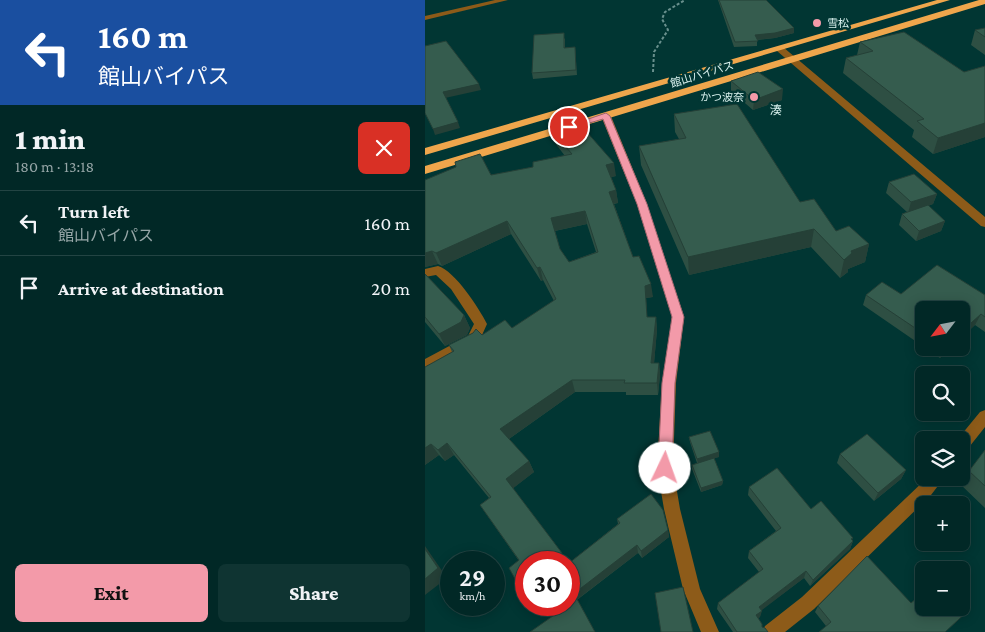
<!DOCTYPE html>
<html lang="en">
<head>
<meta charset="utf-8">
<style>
	:root { --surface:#012826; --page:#0f3432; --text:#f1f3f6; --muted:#96a6a7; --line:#234443; --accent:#f39aa9 }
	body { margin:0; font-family:"Crimson Pro","Noto Sans JP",serif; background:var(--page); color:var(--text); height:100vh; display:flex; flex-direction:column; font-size:19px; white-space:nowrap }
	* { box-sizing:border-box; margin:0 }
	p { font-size:16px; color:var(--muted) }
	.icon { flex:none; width:28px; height:28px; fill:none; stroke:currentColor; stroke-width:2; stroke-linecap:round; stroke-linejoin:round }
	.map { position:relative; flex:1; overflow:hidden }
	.panel { display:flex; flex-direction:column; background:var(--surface); width:425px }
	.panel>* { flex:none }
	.guide { background:#1a4fa0; color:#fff; overflow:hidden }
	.needle { width:32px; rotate:238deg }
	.tools { position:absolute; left:490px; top:301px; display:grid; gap:10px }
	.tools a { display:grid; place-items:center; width:55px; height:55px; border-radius:8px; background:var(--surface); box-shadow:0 2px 12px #0003,0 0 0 1px var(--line); font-size:25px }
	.speed { position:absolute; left:15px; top:551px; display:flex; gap:10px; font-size:25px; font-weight:700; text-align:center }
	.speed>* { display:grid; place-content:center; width:65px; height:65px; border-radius:50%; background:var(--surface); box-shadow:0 2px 12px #0003,0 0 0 1px var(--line); line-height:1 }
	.speed small { font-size:12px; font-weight:400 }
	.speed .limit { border:8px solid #d22; background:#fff; color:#111 }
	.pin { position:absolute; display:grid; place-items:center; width:42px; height:42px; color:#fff; margin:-21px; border:2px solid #fff; border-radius:50%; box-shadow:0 1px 5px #0007 }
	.me { position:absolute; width:55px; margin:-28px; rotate:3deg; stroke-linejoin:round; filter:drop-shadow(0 0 4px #0008) }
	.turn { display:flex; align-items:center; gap:18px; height:105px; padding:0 15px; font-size:22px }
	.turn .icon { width:65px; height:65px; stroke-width:2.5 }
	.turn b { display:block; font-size:35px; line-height:42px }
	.round { display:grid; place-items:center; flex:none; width:52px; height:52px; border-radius:8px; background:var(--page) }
	.headline { display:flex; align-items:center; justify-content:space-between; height:85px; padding:0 15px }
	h1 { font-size:30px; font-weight:800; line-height:38px }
	.primary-button { display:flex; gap:10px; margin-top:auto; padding:10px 15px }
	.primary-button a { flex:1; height:58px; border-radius:8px; background:var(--accent); color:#111; font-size:20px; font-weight:800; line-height:58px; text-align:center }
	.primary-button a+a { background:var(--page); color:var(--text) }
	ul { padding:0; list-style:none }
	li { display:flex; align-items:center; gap:15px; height:65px; padding:0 15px; border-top:1px solid var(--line) }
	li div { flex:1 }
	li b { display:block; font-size:19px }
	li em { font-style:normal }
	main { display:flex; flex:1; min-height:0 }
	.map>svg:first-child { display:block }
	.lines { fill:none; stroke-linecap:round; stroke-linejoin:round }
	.path { stroke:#69908d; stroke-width:2; stroke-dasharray:3 2; stroke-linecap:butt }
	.minor { fill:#8d5b19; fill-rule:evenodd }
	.highway { fill:#efa64c; fill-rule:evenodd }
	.wall { fill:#2e4f43; fill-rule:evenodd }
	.shaded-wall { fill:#254037 }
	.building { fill:#355c4e; stroke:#254037; fill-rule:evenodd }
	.route { fill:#f39aa9; stroke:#9e646e }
	.poi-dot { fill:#f39aa9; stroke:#013633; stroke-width:2 }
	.labels { text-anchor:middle; stroke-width:5; stroke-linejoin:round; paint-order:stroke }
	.far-poi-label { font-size:11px; fill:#d9f1ee; stroke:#013633; text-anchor:start }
	.far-street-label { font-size:11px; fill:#d9f1ee; stroke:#013633 }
	.far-neighbourhood-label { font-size:12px; fill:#d9f1ee; stroke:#013633 }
</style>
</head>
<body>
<main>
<section class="panel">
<div class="guide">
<div class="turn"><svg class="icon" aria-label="left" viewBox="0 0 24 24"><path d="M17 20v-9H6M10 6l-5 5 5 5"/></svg><div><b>160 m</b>館山バイパス</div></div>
</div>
<div class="headline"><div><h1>1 min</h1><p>180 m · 13:18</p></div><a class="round" style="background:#d93025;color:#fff"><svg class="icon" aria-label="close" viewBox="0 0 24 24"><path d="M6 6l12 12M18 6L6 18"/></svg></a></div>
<ul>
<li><svg class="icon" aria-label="left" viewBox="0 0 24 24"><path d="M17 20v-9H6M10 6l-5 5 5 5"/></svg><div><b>Turn left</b><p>館山バイパス</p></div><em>160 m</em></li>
<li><svg class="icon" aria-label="arrive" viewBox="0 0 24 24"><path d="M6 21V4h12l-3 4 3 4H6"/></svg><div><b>Arrive at destination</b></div><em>20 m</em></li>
</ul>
<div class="primary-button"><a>Exit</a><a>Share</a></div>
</section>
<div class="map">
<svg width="560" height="632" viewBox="0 0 560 632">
	<rect width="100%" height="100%" fill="#013633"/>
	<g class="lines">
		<path class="path" d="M228,72L229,52L243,30L237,19L240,12L260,0"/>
		<path class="minor" d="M70,0H83L0,20V16Z
			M352,47H358L560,217V227L556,226L352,51Z
			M181,113L186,116L222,204L259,317L251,383L248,468L255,509L275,589L294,632H276L258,589L239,509L232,468L237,383L247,317L212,204L176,116Z
			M13,266C30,271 54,308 62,324L53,344L0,370V359L43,336L49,324L26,289L11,275L0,277V269Z
			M560,410V427L541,451L536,452V440H532L555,412Z
			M502,478H519L506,495L389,609L360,632H337L340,626L377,597Z"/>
		<path class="highway" d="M512,0H525L0,155V148Z
			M554,0H560V4L0,174V166Z"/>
	</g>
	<path class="wall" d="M293,0H341L369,33L350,38L332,40V46L309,47Z
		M560,28V55L546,45L550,30Z
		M140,38V48L150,47L152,75L108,79L107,73Z
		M435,42L539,72L560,66V137L508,154L487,137L489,130L418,73L421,58L432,55Z
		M306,81L357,100L328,110L306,91Z
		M249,114L375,202L411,231L444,244L440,262L423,269V272L415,278L386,247L264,275L216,165L214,146L254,139L250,132Z
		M127,131L191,176L186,177L191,190L193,203L189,204L208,257L228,297L221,298L222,317H231L232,330L229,363H234L235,375L233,395H201V392H150L84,439L104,461L109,472L88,488L141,562H101V594H100L94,561L55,505L64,498L29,455L20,461L14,455L0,465L27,352L24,345L57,335L87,328L129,301L118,280L116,281L86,234L17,266L13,264L0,267V180L66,175L108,167L140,156L130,143ZM162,224L171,252L144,262L135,249L130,231Z
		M464,182L512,194L508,204L503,206L520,221L516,231L491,241L474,225L477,214L482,212L461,193Z
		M0,274L39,315L45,328L42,335L20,346L0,322Z
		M476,294L560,295V332L550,325L536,338V310H499V347L438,305L441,295Z
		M499,348H526L515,358Z
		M264,437L294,452V457L289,458L298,481L297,485L276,492L267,469V465L272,463L265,442Z
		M560,450V508L535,484Z
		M415,454L481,470L476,479L449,501L412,463Z
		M324,487L386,509L428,541L425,549L385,586L379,578L336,610L335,617L333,618L337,627L343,632H308L292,609L293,603L334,572L323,558L324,551L351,531L323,495Z
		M192,519L243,530L244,537L217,558L213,553L152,600L150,601L144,592V563L193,524Z
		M486,603L499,608L401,626L390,612L393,606Z"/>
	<path class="shaded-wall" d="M369,28V33L350,38L330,40V35Z
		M54,84L56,90L20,98L18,92Z
		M358,89L357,100L328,110L329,100Z
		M33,122L35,128L10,135L8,129Z
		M560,123V137L508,154L513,138Z
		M189,163L191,176L183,178L181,165Z
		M191,190L193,203L186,204L184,192Z
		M512,194L508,204L483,213L486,202Z
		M160,211L162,224L129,231L126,218Z
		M82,221L86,234L17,266L11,253Z
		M520,221L516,231L491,241L494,231Z
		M389,229L386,247L264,275L263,257Z
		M444,244L440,262L423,269V272L415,278L419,260L426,251Z
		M7,251L13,264L0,267V253Z
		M115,267L118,280L116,281L112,268Z
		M226,284L228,297L221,298L223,330L220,286Z
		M556,314L550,325L536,338V332Z
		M39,315L45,328L42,335L20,346L14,334Z
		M231,317L232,330L228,375L226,363Z
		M520,348H526L515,358Z
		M234,363L235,375L233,395L232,383Z
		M147,380L150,392L81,441L75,429Z
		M22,443L29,455L20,461L13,450Z
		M6,444L14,455L0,465V448Z
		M294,452V457L273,463L272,459Z
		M104,461L109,472L86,490L81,479Z
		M481,470L476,479L449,501L453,493Z
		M298,481L297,485L276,492V488Z
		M243,530L244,537L217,558L216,551Z
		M428,538L425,545L428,541L425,549L385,586L388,580Z
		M212,545L213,553L150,601L147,595Z
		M0,546L22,578L0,595Z
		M137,553L141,562H125Z
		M381,571L379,578L333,613L334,607Z
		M101,581V594H100L94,586Z
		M337,611L335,617L330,621L331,615Z"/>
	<path class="building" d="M294,0H341L369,28L350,33L330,35L333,41L310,42Z
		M560,28V37L550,30Z
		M479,32L539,72L560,66V123L513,138L492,121L499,119L421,58L448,51L435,42Z
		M139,33V48L150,47L151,70L107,73L109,35Z
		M21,41L54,84L18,92L33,122L8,129L0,113V46Z
		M333,72L358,89L329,100L306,81Z
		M312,104L375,202L389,199L411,231L424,226L444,244L426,251L427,253L419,260L389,229L263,257L214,146L261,138L249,114Z
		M153,122L189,163L181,165L191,190L184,192L208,257L214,256L226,284L220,286L222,317H231L226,363H234L232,383H199L200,380H147L75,429L104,461L81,479L137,553L125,562H101V581L94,586L84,568L94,560L55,505L66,497L22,443L13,450L6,444L0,448V367L29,351L24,345L48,333L51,329L57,335L80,320L87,328L131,299L115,267L112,268L82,221L11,253L7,251L0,253V180L31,167L30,162L55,154L66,175L108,167V162L147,154L127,131ZM160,211L173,252L144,262L135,249L126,218Z
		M489,174L512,194L486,202L464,182Z
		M503,205L520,221L494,231L477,214Z
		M512,265L560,295V317L556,314L536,332V310H499V334L441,295L457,282L476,294Z
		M0,274L39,315L36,322L14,334L0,317Z
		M285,431L294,452L272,459L264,437Z
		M442,434L481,470L453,493L415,454Z
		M560,450V486L544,471Z
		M289,458L298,481L276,488L267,465Z
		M352,468L386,509L396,501L428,538L426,539L428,541L388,580L381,571L334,607L337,611L331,615L337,624V627L340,628L343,632H312L293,603L338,569L324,551L356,528L324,487Z
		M226,494L238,510L243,530L216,551L212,545L147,595L144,590V563L195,523L192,519Z
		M0,549L13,568L0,579Z
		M442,556L486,603L499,592V608H536V600L545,609L520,632H394L406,622L393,606Z
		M258,587L268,632H236L230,593Z
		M152,599L170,632H105Z"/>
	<path class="route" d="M181,113L185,116L222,204L259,317L250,383L247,468L245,472L240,474L235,472L233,468L237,383L247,317L212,204L178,119L144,129L140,127Z"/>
	<g class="poi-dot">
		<circle cx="392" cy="23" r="5"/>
		<circle cx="329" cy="97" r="5"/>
	</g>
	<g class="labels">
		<g class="far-poi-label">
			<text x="402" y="27">雪松</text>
			<text x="319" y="101" text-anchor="end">かつ波奈</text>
		</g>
		<g class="far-street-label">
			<text transform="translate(277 74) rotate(-17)" y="4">館山バイパス</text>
		</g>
		<g class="far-neighbourhood-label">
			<text x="351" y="114">湊</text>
		</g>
	</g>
</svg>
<div class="tools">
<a><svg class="needle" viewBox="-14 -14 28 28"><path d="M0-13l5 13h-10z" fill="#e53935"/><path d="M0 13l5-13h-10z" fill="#96a6a7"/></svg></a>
<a><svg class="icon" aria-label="search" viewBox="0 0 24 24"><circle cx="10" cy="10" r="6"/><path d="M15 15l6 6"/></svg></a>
<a><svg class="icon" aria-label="layers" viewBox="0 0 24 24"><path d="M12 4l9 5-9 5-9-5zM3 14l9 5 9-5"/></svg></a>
<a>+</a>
<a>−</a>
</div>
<div class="speed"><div>29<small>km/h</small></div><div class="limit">30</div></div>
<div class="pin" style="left:144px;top:127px;background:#d93025"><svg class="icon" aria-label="arrive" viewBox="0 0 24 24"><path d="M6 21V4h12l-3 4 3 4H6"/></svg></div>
<svg class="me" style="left:240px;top:468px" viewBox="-20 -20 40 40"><circle r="19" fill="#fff"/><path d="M0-13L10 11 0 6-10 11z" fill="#f39aa9"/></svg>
</div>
</main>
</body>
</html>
